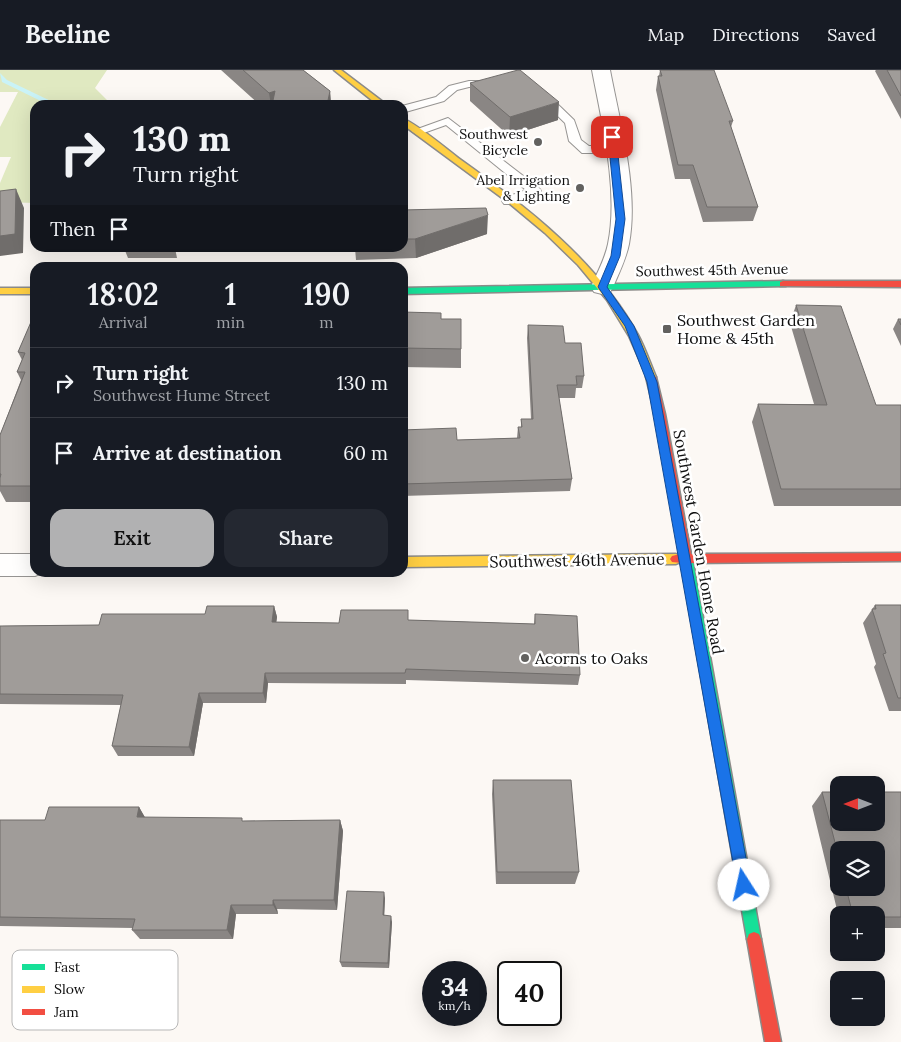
<!DOCTYPE html>
<html lang="en">
<head>
<meta charset="utf-8">
<style>
	:root { --surface:#171b24; --page:#242831; --text:#f1f3f6; --muted:#9ea1a6; --line:#363941; --accent:#b1b1b2 }
	body { margin:0; font-family:Lora,serif; background:var(--page); color:var(--text); height:100vh; display:flex; flex-direction:column; font-size:19px; white-space:nowrap }
	* { box-sizing:border-box; margin:0 }
	p { font-size:16px; color:var(--muted) }
	.icon { flex:none; width:28px; height:28px; fill:none; stroke:currentColor; stroke-width:2; stroke-linecap:round; stroke-linejoin:round }
	.map { position:relative; flex:1; overflow:hidden }
	.details { position:absolute; left:30px; top:192px; width:378px; height:315px; display:flex; flex-direction:column; background:var(--surface); border-radius:15px; box-shadow:0 5px 20px #0002 }
	.details>* { flex:none }
	.guide { position:absolute; left:30px; top:30px; width:378px; height:152px; border-radius:15px; box-shadow:0 5px 20px #0002; background:#171b24; color:var(--text); overflow:hidden }
	.needle { width:32px; rotate:270deg }
	.fabs { position:absolute; left:830px; top:706px; display:grid; gap:10px }
	.fabs a { display:grid; place-items:center; width:55px; height:55px; border-radius:10px; background:var(--surface); box-shadow:0 5px 20px #0002; font-size:25px }
	.speed { position:absolute; left:422px; top:891px; display:flex; gap:10px; font-size:25px; font-weight:700; text-align:center }
	.speed>* { display:grid; place-content:center; width:65px; height:65px; border-radius:50%; background:var(--surface); box-shadow:0 5px 20px #0002; line-height:1 }
	.speed small { font-size:12px; font-weight:400 }
	.speed .limit { border:2px solid #111; border-radius:8px; background:#fff; color:#111 }
	.pin { position:absolute; display:grid; place-items:center; width:42px; height:42px; color:#fff; margin:-21px; border-radius:10px; box-shadow:0 2px 8px #0006 }
	.me { position:absolute; width:55px; margin:-28px; rotate:350deg; stroke-linejoin:round; filter:drop-shadow(0 0 4px #0008) }
	.turn { display:flex; align-items:center; gap:18px; height:105px; padding:0 20px; font-size:22px }
	.turn .icon { width:65px; height:65px; stroke-width:2.5 }
	.turn b { display:block; font-size:35px; line-height:42px }
	.then { display:flex; align-items:center; height:48px; padding:0 20px; background:#0003; gap:10px; font-size:19px }
	.eta { display:flex; justify-content:space-evenly; align-items:center; height:85px; text-align:center }
	.eta b { font-size:30px; font-weight:600; line-height:35px }
	.primary-button { display:flex; gap:10px; margin-top:auto; padding:10px 20px }
	.primary-button a { flex:1; height:58px; border-radius:15px; background:var(--accent); color:#111; font-size:20px; font-weight:600; line-height:58px; text-align:center }
	.primary-button a+a { background:var(--page); color:var(--text) }
	ul { padding:0; list-style:none }
	li { display:flex; align-items:center; gap:15px; height:70px; padding:0 20px; border-top:1px solid var(--line) }
	li div { flex:1 }
	li b { display:block; font-size:19px }
	li em { font-style:normal }
	header { display:flex; align-items:center; gap:30px; box-sizing:border-box; height:70px; padding:0 25px; background:var(--surface); border-bottom:1px solid var(--line) }
	header strong { font-size:24px }
	nav { display:flex; gap:28px; margin-inline-start:auto; font-size:18px }
	.map>svg:first-child { display:block }
	.forest { fill:#e0e9c1 }
	.lines { fill:none; stroke-linecap:round; stroke-linejoin:round }
	.stream { fill:#caf3f7; fill-rule:evenodd }
	.lane-casing { stroke:#969492; stroke-width:2 }
	.street-casing { stroke:#969492; stroke-width:2 }
	.fast-casing { stroke:#8c8b89; stroke-width:3 }
	.slow-casing { stroke:#8c8b89; stroke-width:3 }
	.jam-casing { stroke:#8c8b89; stroke-width:3 }
	.lane { fill:#fffefd; fill-rule:evenodd }
	.street { fill:#fffefd; fill-rule:evenodd }
	.fast { fill:#16e098; fill-rule:evenodd }
	.slow { fill:#ffcf43; fill-rule:evenodd }
	.jam { fill:#f24e42; fill-rule:evenodd }
	.wall { fill:#8a8684; fill-rule:evenodd }
	.shaded-wall { fill:#706d6b }
	.building { fill:#a09c99; stroke:#706d6b }
	.route { fill:#1a73e8; stroke:#114b97 }
	.poi-dot { fill:#62615f; stroke:#fff; stroke-width:2 }
	.labels { text-anchor:middle; stroke-width:5; stroke-linejoin:round; paint-order:stroke }
	.far-poi-label { font-size:14px; fill:#0f0f0f; stroke:#fff; text-anchor:end }
	.far-street-label { font-size:14px; fill:#0f0f0f; stroke:#fff }
	.poi-label { font-size:16px; fill:#0f0f0f; stroke:#fff; text-anchor:start }
	.street-label { font-size:16px; fill:#0f0f0f; stroke:#fff }
	.key { fill:#fff; stroke:#b7b7b7; stroke-width:1 }
	.key-label { font-size:14px; fill:#0f0f0f }
</style>
</head>
<body>
<header>
<strong>Beeline</strong>
<nav><a>Map</a><a>Directions</a><a>Saved</a></nav>
</header>
<div class="map">
<svg width="901" height="972" viewBox="0 0 901 972">
	<rect width="100%" height="100%" fill="#fcf8f4"/>
	<path class="forest" d="M0,0H107L95,18L109,32L132,30L135,35H35V133L0,132V113L11,87H0V57L18,22H0Z"/>
	<g class="lines">
		<path class="stream" d="M0,3L7,10L59,35H49L2,12Z"/>
		<g class="lane-casing">
			<path id="lane" d="M469,11H494L500,14L494,17H469L457,20L444,31L402,43V36L436,27L449,16Z
				M541,21L545,22L574,50L581,70L589,76H614L620,80L618,83H582L569,71L565,53L535,24Z
				M448,48L539,118L541,121L539,124L512,134H504L502,131L504,128L526,120L446,55L418,65L412,61Z"/>
		</g>
		<g class="street-casing">
			<path id="street" d="M592,0H610C620,53 639,120 629,174C626,189 619,203 613,217L610,222L602,224L594,222L591,217C597,203 605,189 608,174C619,121 602,53 592,0Z
				M0,484H35V502H45L35,506H0Z"/>
		</g>
		<g class="fast-casing">
			<path id="fast" d="M783,211L786,212V216L402,224V218Z
				M687,487L691,489L693,492L761,869L759,874L754,876L749,874L747,869L681,492L683,489Z"/>
		</g>
		<g class="slow-casing">
			<path id="slow" d="M334,0H341L387,35H378Z
				M402,48C420,56 445,78 461,90C528,138 597,191 638,265C645,278 650,293 656,307L654,309H648L629,266L607,230L578,195L545,163L509,133L402,54Z
				M0,218H35V224H0Z
				M676,484L680,486L682,489L680,492L676,494L402,497V487Z"/>
		</g>
		<g class="jam-casing">
			<path id="jam" d="M783,211H901V217L780,216V212Z
				M651,304L656,307L665,344L691,484L901,483V491L692,493L687,497L682,493L672,492L670,489L672,486L680,484L655,344L646,307Z
				M754,862L759,864L761,869L781,972H765L747,869L749,864Z"/>
		</g>
		<use href="#lane" class="lane"/>
		<use href="#street" class="street"/>
		<use href="#fast" class="fast"/>
		<use href="#slow" class="slow"/>
		<use href="#jam" class="jam"/>
	</g>
	<path class="wall" d="M221,0H303L330,21L331,35H260Z
		M660,0L733,51L731,57L758,137L753,151L703,152L690,109H675L656,20L658,6H659Z
		M876,0H901V49L875,1Z
		M470,13L558,50L509,66L470,31Z
		M402,140L487,164L416,188L356,190L355,178H402Z
		M124,178H175L177,188H128Z
		M796,235L876,335H901V436H774L752,352L758,334H814L790,253Z
		M402,242L441,249H461V298L402,297Z
		M35,245V432H6L0,421V365L21,310L17,302L22,290L18,282Z
		M898,249H901V276L893,259Z
		M528,255L565,273L584,306L582,318H576L575,328H559L572,409L570,421L402,426V360L457,370L517,368L518,357H521V349H531L527,268Z
		M875,535H901V641H889L874,597L876,594L863,553Z
		M274,536L277,547L276,552L339,553L409,550L534,554L535,544L580,605L578,615L406,610V614L268,613L266,633H203L194,686H118L112,676L121,635L0,634V556L99,555L205,544Z
		M493,710L579,802L575,814H496L492,724Z
		M822,722H901V858H876V845H839V848L812,736ZM839,780L876,818H839Z
		M139,737L145,748L243,751L340,750L343,761L337,840L277,839L278,844H236L233,869H140L132,860L133,858L0,856V750H45Z
		M385,828L384,845L392,852L389,898L342,897L340,892Z"/>
	<path class="shaded-wall" d="M275,21L277,35H271L269,23Z
		M330,21L331,35H327Z
		M559,32L558,50L509,66L510,47Z
		M16,119L24,138L23,183L0,186V166Z
		M488,145L487,164L416,188L415,169Z
		M274,536L277,547L275,563L272,552Z
		M265,603L268,613L266,633L263,623Z
		M199,623L203,633L194,686L189,677Z
		M139,737L146,749L137,747Z
		M340,750L343,761L337,840L334,830Z
		M384,822L385,828L384,851L383,845Z
		M273,830L277,839L278,844L273,835Z
		M231,835L236,844L233,869L227,860Z
		M391,846L392,852L389,898L388,893Z"/>
	<path class="building" d="M243,0H303L330,21L327,35H272L275,21L269,23Z
		M518,0H520L559,32L510,47L470,13Z
		M660,0H714L733,51H729L758,137H707L693,95H678L658,6H662Z
		M887,0H901V26Z
		M16,119L15,164L0,166V121Z
		M486,138L488,145L415,169H402V140Z
		M796,235L841,236L876,335H901V419H781L758,334L827,335Z
		M402,242L441,243V249H461V279L402,278Z
		M34,245H35V416H0V408L1,404H0V365L25,302H17L25,283L18,282Z
		M898,249H901V255Z
		M528,255L563,256L565,273H581L584,306H576L577,315H557L572,409L402,414V360L456,358L457,370L520,368L518,357H522L521,349H533Z
		M875,535H901V628H898L883,584L886,583L872,539H876Z
		M207,536H274L272,552L339,553L341,540H408V550L535,554V544L577,546L580,605L406,599L405,603H265L263,623H199L189,677L112,676L123,625L0,624V556L99,555L102,544H205Z
		M493,710H571L579,802H497Z
		M822,722H839V752H876V722H901V847H876V845H853L846,818H876V780H839V788Z
		M49,737H139L137,747L242,748V751L340,750L334,830H273V835H231L227,860H132L135,849L0,847V750H45Z
		M347,821L384,822L383,845L391,846L388,893L340,892Z"/>
	<path class="route" d="M612,65L616,67L625,149L620,186L607,217L634,256L657,312L751,815L749,820L744,822L739,820L737,815L647,312L625,256L598,217L611,186L616,149L608,67Z"/>
	<g class="poi-dot">
		<circle cx="538" cy="72" r="5"/>
		<circle cx="580" cy="118" r="5"/>
		<rect x="662" y="254" width="10" height="10" rx="2.5"/>
		<circle cx="525" cy="588" r="5"/>
	</g>
	<g class="labels">
		<g class="far-poi-label">
			<text x="528" y="69">Southwest<tspan x="528" dy="16">Bicycle</tspan></text>
			<text x="570" y="115">Abel Irrigation<tspan x="570" dy="16">&amp; Lighting</tspan></text>
		</g>
		<g class="far-street-label">
			<text transform="translate(712 200) rotate(-1)" y="5">Southwest 45th Avenue</text>
		</g>
		<g class="poi-label">
			<text x="677" y="256">Southwest Garden<tspan x="677" dy="18">Home &amp; 45th</tspan></text>
			<text x="535" y="594">Acorns to Oaks</text>
		</g>
		<g class="street-label">
			<text transform="translate(699 472) rotate(80)" y="6">Southwest Garden Home Road</text>
			<text transform="translate(577 490) rotate(-1)" y="6">Southwest 46th Avenue</text>
		</g>
	</g>
	<rect x="12" y="880" width="166" height="80" rx="8" class="key"/>
	<rect x="22" y="894" width="23" height="6" fill="#16e098"/>
	<rect x="22" y="916" width="23" height="7" fill="#ffcf43"/>
	<rect x="22" y="939" width="23" height="6" fill="#f24e42"/>
	<g class="key-label">
		<text x="54" y="902">Fast</text>
		<text x="54" y="924">Slow</text>
		<text x="54" y="947">Jam</text>
	</g>
</svg>
<div class="fabs">
<a><svg class="needle" viewBox="-14 -14 28 28"><path d="M0-13l5 13h-10z" fill="#e53935"/><path d="M0 13l5-13h-10z" fill="#9ea1a6"/></svg></a>
<a><svg class="icon" aria-label="layers" viewBox="0 0 24 24"><path d="M12 4l9 5-9 5-9-5zM3 14l9 5 9-5"/></svg></a>
<a>+</a>
<a>−</a>
</div>
<div class="speed"><div>34<small>km/h</small></div><div class="limit">40</div></div>
<div class="pin" style="left:612px;top:67px;background:#d93025"><svg class="icon" aria-label="arrive" viewBox="0 0 24 24"><path d="M6 21V4h12l-3 4 3 4H6"/></svg></div>
<svg class="me" style="left:744px;top:815px" viewBox="-20 -20 40 40"><circle r="19" fill="#fff"/><path d="M0-13L10 11 0 6-10 11z" fill="#1a73e8"/></svg>
<div class="guide">
<div class="turn"><svg class="icon" aria-label="right" viewBox="0 0 24 24"><path d="M7 20v-9h11M14 6l5 5-5 5"/></svg><div><b>130 m</b>Turn right</div></div>
<div class="then">Then<svg class="icon" aria-label="arrive" viewBox="0 0 24 24"><path d="M6 21V4h12l-3 4 3 4H6"/></svg></div>
</div>
<section class="details">
<div class="eta">
<div><b>18:02</b><p>Arrival</p></div>
<div><b>1</b><p>min</p></div>
<div><b>190</b><p>m</p></div>
</div>
<ul>
<li><svg class="icon" aria-label="right" viewBox="0 0 24 24"><path d="M7 20v-9h11M14 6l5 5-5 5"/></svg><div><b>Turn right</b><p>Southwest Hume Street</p></div><em>130 m</em></li>
<li><svg class="icon" aria-label="arrive" viewBox="0 0 24 24"><path d="M6 21V4h12l-3 4 3 4H6"/></svg><div><b>Arrive at destination</b></div><em>60 m</em></li>
</ul>
<div class="primary-button"><a>Exit</a><a>Share</a></div>
</section>
</div>
</body>
</html>
